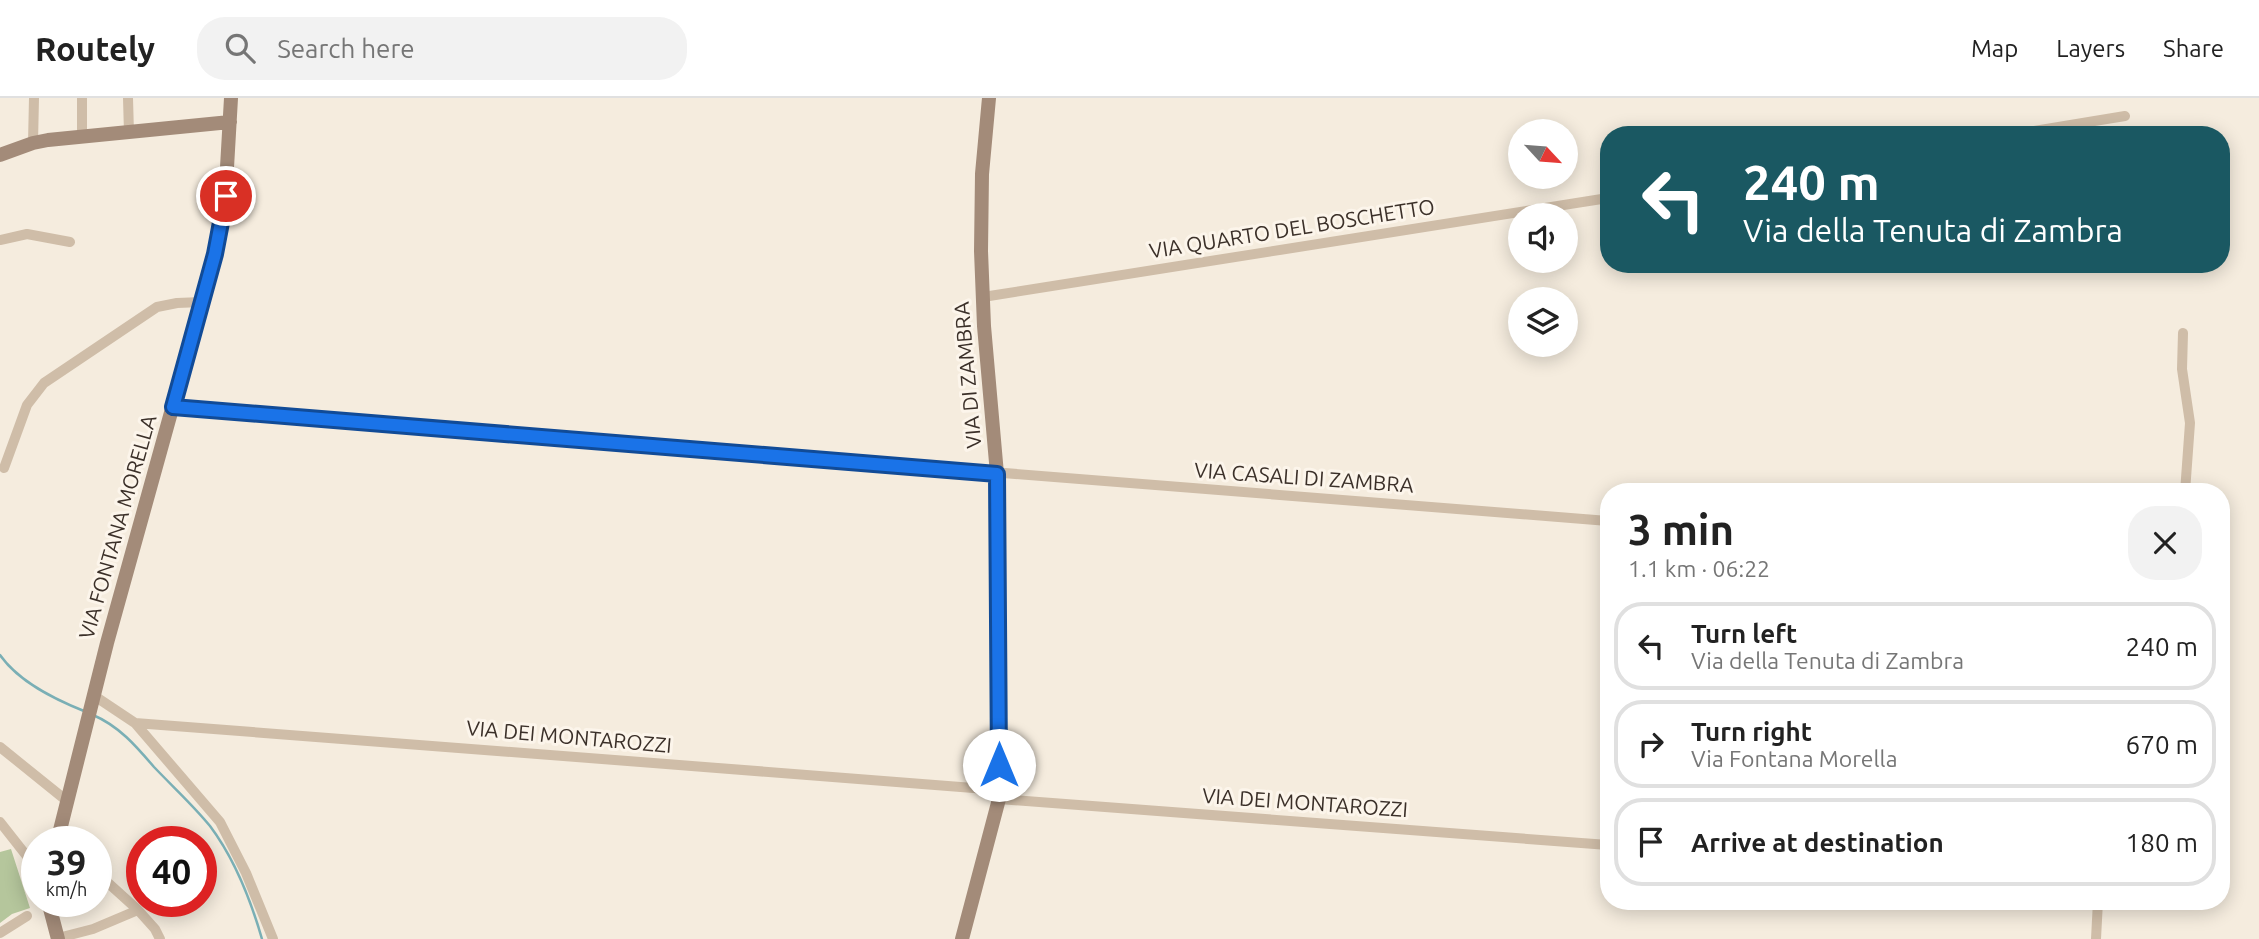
<!DOCTYPE html>
<html lang="en">
<head>
<meta charset="utf-8">
<style>
	:root { --surface:#fff; --page:#f2f2f2; --text:#222; --muted:#767676; --line:#e0e0e0 }
	body { margin:0; font-family:Ubuntu,sans-serif; background:var(--page); color:var(--text); height:100vh; display:flex; flex-direction:column; font-size:26px; white-space:nowrap }
	* { box-sizing:border-box; margin:0 }
	p { font-size:23px; color:var(--muted) }
	.icon { flex:none; width:38px; height:38px; fill:none; stroke:currentColor; stroke-width:2; stroke-linecap:round; stroke-linejoin:round }
	.map { position:relative; flex:1; overflow:hidden }
	.panel { position:absolute; left:1600px; top:385px; width:630px; height:427px; display:flex; flex-direction:column; background:var(--surface); border-radius:28px; box-shadow:0 4px 18px #0003 }
	.panel>* { flex:none }
	.top-card { position:absolute; left:1600px; top:28px; width:630px; height:147px; border-radius:28px; box-shadow:0 4px 18px #0003; background:#1a5862; color:#fff; overflow:hidden }
	.needle { width:46px; rotate:116deg }
	.controls { position:absolute; left:1508px; top:21px; display:grid; gap:14px }
	.controls a { display:grid; place-items:center; width:70px; height:70px; border-radius:50%; background:var(--surface); box-shadow:0 4px 18px #0003; font-size:35px }
	.speed { position:absolute; left:21px; top:728px; display:flex; gap:14px; font-size:35px; font-weight:700; text-align:center }
	.speed>* { display:grid; place-content:center; width:91px; height:91px; border-radius:50%; background:var(--surface); box-shadow:0 4px 18px #0003; line-height:1 }
	.speed small { font-size:18px; font-weight:400 }
	.speed .limit { border:10px solid #d22; background:#fff; color:#111 }
	.pin { position:absolute; display:grid; place-items:center; width:60px; height:60px; color:#fff; margin:-30px; border:4px solid #fff; border-radius:50%; box-shadow:0 2px 7px #0007 }
	.me { position:absolute; width:77px; margin:-38px; rotate:0deg; stroke-linejoin:round; filter:drop-shadow(0 0 5px #0008) }
	.turn { display:flex; align-items:center; gap:24px; height:147px; padding:0 28px; font-size:32px }
	.turn .icon { width:91px; height:91px; stroke-width:2.5 }
	.turn b { display:block; font-size:49px; line-height:60px }
	.round { display:grid; place-items:center; flex:none; width:74px; height:74px; border-radius:28px; background:var(--page) }
	.summary { display:flex; align-items:center; justify-content:space-between; height:119px; padding:0 28px }
	h1 { font-size:42px; font-weight:600; line-height:52px }
	ul { padding:0; list-style:none }
	li { display:flex; align-items:center; gap:21px; height:88px; margin:0 14px 10px; padding:0 14px; border:4px solid var(--line); border-radius:28px }
	li div { flex:1 }
	li b { display:block; font-size:26px }
	li em { font-style:normal }
	header { display:flex; align-items:center; gap:42px; box-sizing:border-box; height:98px; padding:0 35px; background:var(--surface); border-bottom:2px solid var(--line) }
	header strong { font-size:33px }
	nav { display:flex; gap:38px; margin-inline-start:auto; font-size:24px }
	.search { width:490px; height:63px; background:var(--page); display:flex; align-items:center; gap:18px; box-sizing:border-box; padding:0 24px; border-radius:28px; color:var(--muted); font-size:26px }
	.map>svg:first-child { display:block }
	.green { fill:#b5c69c }
	.lines { fill:none; stroke-linecap:round; stroke-linejoin:round }
	.stream { stroke:#7aafb5; stroke-width:2.5 }
	.street { stroke:#cfbda8; stroke-width:10 }
	.secondary { stroke:#a38b79; stroke-width:14 }
	.route-casing { stroke:#114b97; stroke-width:18 }
	.route { stroke:#1a73e8; stroke-width:12 }
	.labels { text-anchor:middle; stroke-width:6; stroke-linejoin:round; paint-order:stroke }
	.street-label { font-size:21px; fill:#3b3029; stroke:#fcf5eb }
</style>
</head>
<body>
<header>
<strong>Routely</strong>
<div class="search"><svg class="icon" aria-label="search" viewBox="0 0 24 24"><circle cx="10" cy="10" r="6"/><path d="M15 15l6 6"/></svg>Search here</div>
<nav><a>Map</a><a>Layers</a><a>Share</a></nav>
</header>
<div class="map">
<svg width="2259" height="841" viewBox="0 0 2259 841">
	<rect width="100%" height="100%" fill="#f5ecde"/>
	<path class="green" d="M11,751L30,810L12,816L0,825V754Z"/>
	<g class="lines">
		<path class="stream" d="M0,557C19,584 54,601 84,613
			M93,617C119,628 136,648 154,669C173,689 193,707 210,728C234,760 251,803 262,841"/>
		<path class="street" d="M82,0V38
			M128,0L129,35
			M2009,37L2125,18
			M33,45L34,0
			M0,142L27,136L70,144
			M983,199L1608,100
			M2183,235L2182,271L2190,325L2185,394
			M173,309L1608,423
			M4,370L27,307L44,285L157,209L177,205L202,204
			M93,597L135,625L220,724L246,775L273,841
			M135,625C423,646 711,670 999,692
			M0,649L67,703
			M999,701L1608,747
			M0,724L37,771
			M96,774L138,812
			M0,835L27,818
			M58,840L93,831L138,812L155,831L160,841
			M2096,841L2098,803"/>
		<path class="secondary" d="M0,57L33,45L48,42L230,24
			M57,744L107,545L215,156L225,104L231,0
			M48,803L58,841
			M962,841L999,701L997,376L984,228L981,153L982,76L989,0"/>
	</g>
	<g class="lines">
		<g class="route-casing">
			<path id="route" d="M226,98L215,156L173,309L997,376L999,667"/>
		</g>
		<use href="#route" class="route"/>
	</g>
	<g class="labels">
		<g class="street-label">
			<text transform="translate(1292 131) rotate(-9)" y="7">VIA QUARTO DEL BOSCHETTO</text>
			<text transform="translate(968 277) rotate(-95)" y="7">VIA DI ZAMBRA</text>
			<text transform="translate(1304 380) rotate(4)" y="7">VIA CASALI DI ZAMBRA</text>
			<text transform="translate(118 429) rotate(-74)" y="7">VIA FONTANA MORELLA</text>
			<text transform="translate(569 639) rotate(5)" y="7">VIA DEI MONTAROZZI</text>
			<text transform="translate(1305 705) rotate(4)" y="7">VIA DEI MONTAROZZI</text>
		</g>
	</g>
</svg>
<div class="controls">
<a><svg class="needle" viewBox="-14 -14 28 28"><path d="M0-13l5 13h-10z" fill="#e53935"/><path d="M0 13l5-13h-10z" fill="#767676"/></svg></a>
<a><svg class="icon" aria-label="sound" viewBox="0 0 24 24"><path d="M4 9h4l5-4v14l-5-4H4zM17 9q2 3 0 6"/></svg></a>
<a><svg class="icon" aria-label="layers" viewBox="0 0 24 24"><path d="M12 4l9 5-9 5-9-5zM3 14l9 5 9-5"/></svg></a>
</div>
<div class="speed"><div>39<small>km/h</small></div><div class="limit">40</div></div>
<div class="pin" style="left:226px;top:98px;background:#d93025"><svg class="icon" aria-label="arrive" viewBox="0 0 24 24"><path d="M6 21V4h12l-3 4 3 4H6"/></svg></div>
<svg class="me" style="left:999px;top:667px" viewBox="-20 -20 40 40"><circle r="19" fill="#fff"/><path d="M0-13L10 11 0 6-10 11z" fill="#1a73e8"/></svg>
<div class="top-card">
<div class="turn"><svg class="icon" aria-label="left" viewBox="0 0 24 24"><path d="M17 20v-9H6M10 6l-5 5 5 5"/></svg><div><b>240 m</b>Via della Tenuta di Zambra</div></div>
</div>
<section class="panel">
<div class="summary"><div><h1>3 min</h1><p>1.1 km · 06:22</p></div><a class="round"><svg class="icon" aria-label="close" viewBox="0 0 24 24"><path d="M6 6l12 12M18 6L6 18"/></svg></a></div>
<ul>
<li><svg class="icon" aria-label="left" viewBox="0 0 24 24"><path d="M17 20v-9H6M10 6l-5 5 5 5"/></svg><div><b>Turn left</b><p>Via della Tenuta di Zambra</p></div><em>240 m</em></li>
<li><svg class="icon" aria-label="right" viewBox="0 0 24 24"><path d="M7 20v-9h11M14 6l5 5-5 5"/></svg><div><b>Turn right</b><p>Via Fontana Morella</p></div><em>670 m</em></li>
<li><svg class="icon" aria-label="arrive" viewBox="0 0 24 24"><path d="M6 21V4h12l-3 4 3 4H6"/></svg><div><b>Arrive at destination</b></div><em>180 m</em></li>
</ul>
</section>
</div>
</body>
</html>
